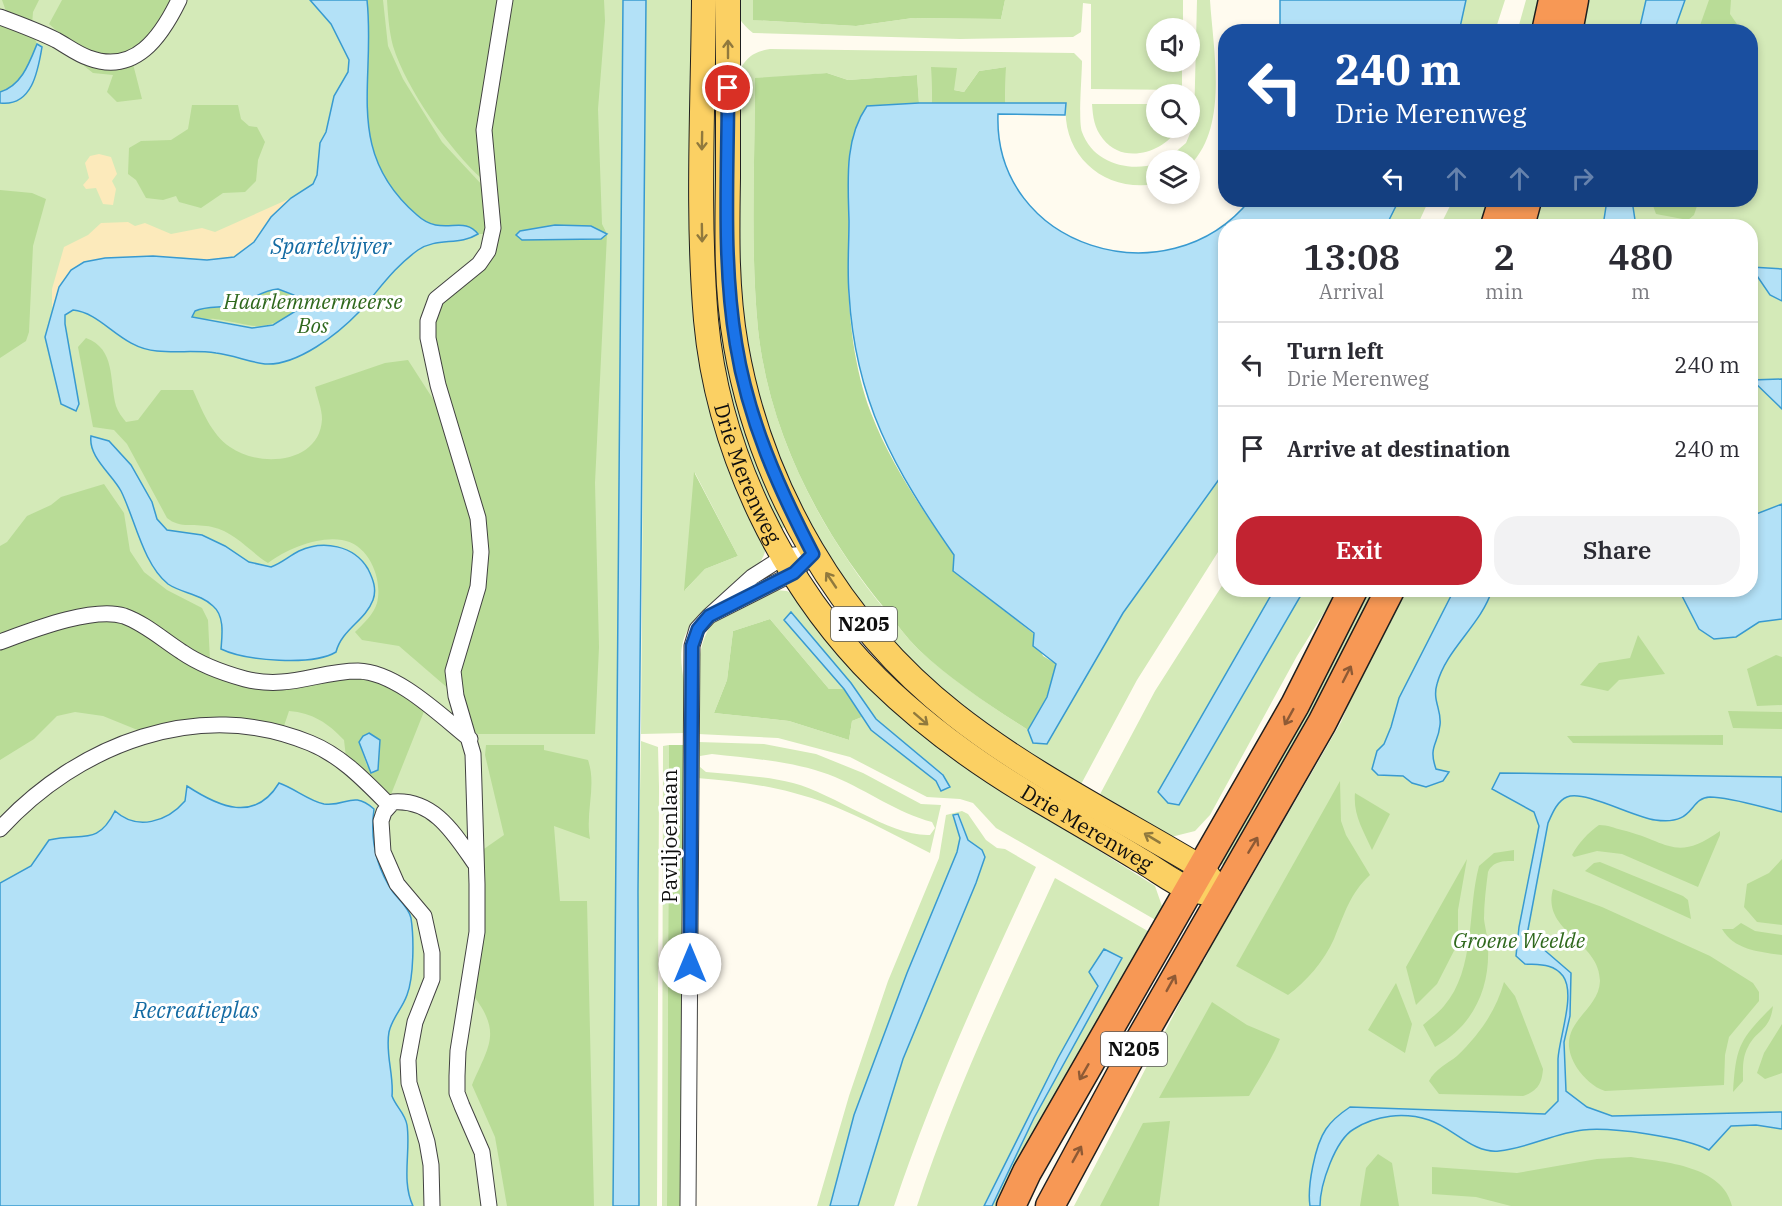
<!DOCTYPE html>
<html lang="en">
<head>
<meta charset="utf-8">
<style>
	:root { --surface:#fff; --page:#f2f2f3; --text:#2b2b33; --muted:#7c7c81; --line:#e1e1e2; --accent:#c22331 }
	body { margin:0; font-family:"IBM Plex Serif",serif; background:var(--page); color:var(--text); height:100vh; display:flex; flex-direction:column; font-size:22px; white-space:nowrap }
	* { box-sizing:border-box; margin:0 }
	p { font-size:20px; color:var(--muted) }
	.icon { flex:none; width:33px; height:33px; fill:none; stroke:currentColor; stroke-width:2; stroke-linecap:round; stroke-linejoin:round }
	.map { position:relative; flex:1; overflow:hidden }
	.drawer { position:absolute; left:1218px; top:219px; width:540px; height:378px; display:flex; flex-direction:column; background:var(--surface); border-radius:24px; box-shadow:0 3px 9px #0003 }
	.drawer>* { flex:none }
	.top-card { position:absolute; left:1218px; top:24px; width:540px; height:183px; border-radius:24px; box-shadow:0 3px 9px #0003; background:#1a4fa0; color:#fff; overflow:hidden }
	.tools { position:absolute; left:1146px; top:18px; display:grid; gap:12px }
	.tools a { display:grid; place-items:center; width:54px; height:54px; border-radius:50%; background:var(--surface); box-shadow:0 3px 9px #0003; font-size:30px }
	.pin { position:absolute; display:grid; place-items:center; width:51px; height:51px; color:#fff; margin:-26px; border:3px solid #fff; border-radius:50%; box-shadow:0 2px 6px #0007 }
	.me { position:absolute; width:66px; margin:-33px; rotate:0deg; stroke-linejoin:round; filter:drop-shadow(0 0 4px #0008) }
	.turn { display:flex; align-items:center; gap:21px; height:126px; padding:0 18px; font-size:27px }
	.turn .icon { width:78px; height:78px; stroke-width:2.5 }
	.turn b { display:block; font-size:42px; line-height:51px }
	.lanes { display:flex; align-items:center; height:57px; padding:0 18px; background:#0003; justify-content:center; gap:30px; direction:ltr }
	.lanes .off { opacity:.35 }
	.eta { display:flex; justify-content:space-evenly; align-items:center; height:102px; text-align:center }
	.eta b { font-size:36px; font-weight:600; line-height:42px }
	.primary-button { display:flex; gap:12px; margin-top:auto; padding:12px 18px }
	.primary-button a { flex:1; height:69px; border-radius:24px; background:var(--accent); color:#fff; font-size:24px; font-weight:600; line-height:69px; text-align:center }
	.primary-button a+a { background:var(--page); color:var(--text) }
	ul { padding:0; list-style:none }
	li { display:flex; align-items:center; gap:18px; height:84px; padding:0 18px; border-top:2px solid var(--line) }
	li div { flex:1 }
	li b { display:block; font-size:22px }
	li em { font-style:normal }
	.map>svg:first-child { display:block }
	.green { fill:#d4eab8; fill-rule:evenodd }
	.forest { fill:#b9dc97; fill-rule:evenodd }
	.sand { fill:#fceabb }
	.water { fill:#b3e1f7; stroke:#389ad0; stroke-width:1.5; fill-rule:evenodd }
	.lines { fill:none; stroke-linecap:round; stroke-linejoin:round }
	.street-casing { stroke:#414141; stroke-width:17 }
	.primary-casing { stroke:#1f1f1f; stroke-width:26 }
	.highway-casing { stroke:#1f1f1f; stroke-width:31 }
	.street { stroke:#fff; stroke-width:15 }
	.primary { stroke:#fbd063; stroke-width:24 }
	.highway { stroke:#f79855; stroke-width:28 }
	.oneway { stroke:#90793d }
	.oneway2 { stroke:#8e5a35 }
	.route-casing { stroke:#114b97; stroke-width:15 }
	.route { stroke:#1a73e8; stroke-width:10 }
	.labels { text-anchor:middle; stroke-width:6; stroke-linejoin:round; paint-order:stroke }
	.shield { fill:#fff; stroke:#565656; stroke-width:1.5 }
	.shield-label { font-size:20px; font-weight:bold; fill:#0e0e0e }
	.park-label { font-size:21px; font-style:italic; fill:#2f681d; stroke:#fff }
	.street-label { font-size:21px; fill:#0e0e0e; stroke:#fff }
	.water-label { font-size:22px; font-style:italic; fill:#146ba3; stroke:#fff }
</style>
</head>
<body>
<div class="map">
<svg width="1782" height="1206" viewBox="0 0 1782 1206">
	<rect width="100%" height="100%" fill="#fffbef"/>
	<path class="green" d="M0,0H628L617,1206H0Z
		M646,0H694L696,276L767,540C766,581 710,596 689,628C678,645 681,664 684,682C687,698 685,717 685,733L641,734ZM695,473L738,556L705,569L685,590Z
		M735,0H753L754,20L856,26L913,18L1001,19L1005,0H1183V28H1156V62H1182V90L1091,89V4L1083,3L1081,32L1073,37L960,39L753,33C742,24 735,16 735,0Z
		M1197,0H1210C1213,50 1229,126 1190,165V160H1166L1186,143L1194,124Z
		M1466,0H1505L1495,31L1459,32Z
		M1526,0H1540L1534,31L1517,32Z
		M1581,0H1782V1206H1074L1185,993L1181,987L1198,958L1204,961L1209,951L1203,947L1223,911H1232L1341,722L1398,590H1750V226H1525L1533,200H1750V32L1574,31Z
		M716,18L720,242L789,525L779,530L742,447L714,325L710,63Z
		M770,49L1074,53L1082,61C1082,76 1078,121 1082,132C1093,163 1128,172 1156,164V184C1105,193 1061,156 1066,103H1005L1006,67L979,71L964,92L954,90L931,67L932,103H919L917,75L848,80L827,73L755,79C755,162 750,246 758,329C769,433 820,531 886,611C896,623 906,637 918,649C952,680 989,705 1028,730L1033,743L1047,744L1123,613L1225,471V541L1137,680L1079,788L936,691L827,564L767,439L746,354L735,278L736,77C745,59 751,52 770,49Z
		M1092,104H1156V128H1178C1164,153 1123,165 1103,139C1094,128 1093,117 1092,104Z
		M1399,200H1429L1417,226H1386Z
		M1453,200H1494L1486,226H1440Z
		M1225,581L1226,590H1274L1158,792L1179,805L1304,590H1338L1297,656L1210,815L1195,831L1171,837L1098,798L1155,691Z
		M775,590L787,591L799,597L996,786L1155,886L1163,909L1159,922L996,828L973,803L960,799L927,797L850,757L778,738L698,734C699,701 690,638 720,616C736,605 757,599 775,590ZM791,612L851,683L876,719L943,774L936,781L871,730L862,717L852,721L849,740L789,721L714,713L727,680L733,631L770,619L829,689H844L784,620Z
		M1361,590H1377L1365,617L1229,862L1218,866Z
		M641,741L658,747L659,787L657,1206H639L638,892Z
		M698,742L764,744L816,754L863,773L921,804L941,805L930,853C886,831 841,805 794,793C762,784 730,781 697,778ZM712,754C754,759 796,761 835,777C868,791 898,813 932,822L935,828L930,835C891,837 835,794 793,783C766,776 735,775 706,772L700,767V756Z
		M669,745L667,1206H662L663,746Z
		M962,811L968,814L986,840L997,848L1005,849L1036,867C984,979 933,1089 894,1206H858L903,1059L976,883L982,850L968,840L959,814L960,838L957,852L907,973L854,1115L830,1206H817L849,1096L888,981L939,858L946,815Z
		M1055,878L1153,934L1002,1206H917C954,1093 1005,986 1055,878Z"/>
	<path class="forest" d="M2,0H39L33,12L32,25L7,14Z
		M62,0H174L138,51L103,58L72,44L49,24Z
		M367,0H383L388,46L403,79L442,142L484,187L489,234H478C463,214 442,238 417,215C343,151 376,83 367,0Z
		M387,0H501L483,180C450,150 406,89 393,46C389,31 388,15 387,0Z
		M509,0H604L605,21L598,109L602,224L607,234L595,483L599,647L595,734H478L471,730L457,682L485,552L435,355V312L448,294L492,253L488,130Z
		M753,0H1005L1001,19L913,18L856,26L753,20Z
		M1709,0H1731L1730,14L1739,27L1738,31H1698Z
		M0,20L33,34L37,44C29,63 22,86 0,92Z
		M78,61L133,64L142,99L117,102L107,92L113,75L93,73Z
		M931,67L957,68L954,90L964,92L979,71L1006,67L1005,103H932Z
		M827,73L848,80L917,75L919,103L867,106C861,148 851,191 849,233C846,292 850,357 871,413C891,465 923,511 954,555L953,571L1034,634L1043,656L1056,664L1047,697L1028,730C989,705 951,680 918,649C906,637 896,623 886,610C820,531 769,433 758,329C750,246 755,161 755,78Z
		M192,105H238L241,119L249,126L257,127L265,142L258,160L256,181L245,192L223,193L201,208L179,202L176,196L163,200L146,198L136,180L128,174L129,148L141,141L171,140L188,129Z
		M0,190L32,193L46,199L33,246L29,332L26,341L0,358Z
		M1651,200H1699L1694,215L1688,220L1656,214Z
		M278,289L294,295L300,305L299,309C260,335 257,325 215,319C207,318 200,321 192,317L195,311C211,305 230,304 247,299C259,296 266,290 278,289Z
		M86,338C116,349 109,380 116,406C118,412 122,417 126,422L138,420L161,390H193C202,410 211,434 230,447C259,468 320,464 322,419C322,409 317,397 315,387L385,363L408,360L442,413L473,519L474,585L450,690L399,646L362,640L355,632C363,624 374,614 377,603C383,579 369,544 342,540C318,536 287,549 268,563C249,551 235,532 212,527C196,523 180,529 167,518L127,444L114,430L93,427L78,347Z
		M694,472L738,556L705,569L684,591Z
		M104,484L124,513L130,551L144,572L167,590L202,608L208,620L210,661L135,615L0,636V546L7,542L27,516L51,505L61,497Z
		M105,619L120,622L243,683L358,676L383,681L425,709L390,797L346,757L344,740C328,723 313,713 289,711L283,729L140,731L103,716L75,712L57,716L34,739L0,760V646L35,634ZM363,736L380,740L378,770L367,766L359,742Z
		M770,619L829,689H844L862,717L852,721L849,740L789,721L714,713L727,680L733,631Z
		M1638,635L1665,674L1619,680L1608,691L1580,685L1599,663L1630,658Z
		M1776,655L1782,657V705L1757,706L1747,669Z
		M1728,711L1782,712V729L1733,728Z
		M1723,735V745L1573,743L1567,736Z
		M486,745H544V750L588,760C597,786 585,812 590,839L554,826L560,901H587L594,1206H507L495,1137L472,1085C489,1045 502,1033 473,995L481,851L504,835L485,755Z
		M669,745H684L683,1206H667Z
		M1340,781L1341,821L1346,835L1370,875C1350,893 1344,915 1334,939C1324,961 1306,982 1288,995L1236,966Z
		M1355,793L1390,814L1372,850C1363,830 1353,815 1355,793Z
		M1599,825C1608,825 1614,828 1622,830C1668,841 1675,863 1720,831V835L1698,887L1622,854L1597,851L1574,857L1572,855C1579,842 1588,833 1599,825Z
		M1514,850V861C1503,861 1493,861 1488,872C1486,888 1484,903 1484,919C1485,928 1488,937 1488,947C1490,989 1473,1026 1435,1047L1423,1025C1430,1019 1438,1013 1444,1006C1476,969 1467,910 1479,866L1494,853Z
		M1467,859L1458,910V943L1437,984L1416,1005L1406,967Z
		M1782,859V925L1757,922L1744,907L1747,884L1769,873Z
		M1600,862L1683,896L1688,900L1691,919L1585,871L1594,863Z
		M1553,889L1602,907L1710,956L1753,983L1759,992V1001L1729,1037L1725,1055L1724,1085L1605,1091C1593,1087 1584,1078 1577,1068C1550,1024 1599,1014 1600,981C1600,941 1541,932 1553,889Z
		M1741,923L1755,931L1782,935V955C1760,952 1734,950 1722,929H1733Z
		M1504,982L1515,996L1543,1069C1542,1083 1538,1091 1523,1096L1439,1094L1429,1081C1435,1069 1447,1064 1457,1056C1479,1035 1496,1011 1504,982Z
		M1396,983L1412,1024L1405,1053L1368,1030Z
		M1212,1002L1247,1025L1280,1039C1272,1059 1260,1077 1249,1096L1159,1098Z
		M1773,1006C1770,1031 1757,1029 1748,1047C1742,1058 1743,1069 1743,1081L1733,1092C1736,1045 1740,1039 1773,1006Z
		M1782,1024V1073L1765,1079L1757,1073L1764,1053Z
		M1170,1121L1159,1206H1100L1143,1123Z
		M1378,1154L1392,1163L1399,1206H1360L1366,1168Z
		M1631,1157C1665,1162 1723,1166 1732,1206H1511L1476,1197L1432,1194V1167L1517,1173L1597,1159Z"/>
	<path class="sand" d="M99,154L111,157L117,174L112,181L116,189L113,205L103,204L96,188L86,189L83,185L89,178L85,163L90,156Z
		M291,198L271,217L254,242L234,257L207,260L179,257L59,287L52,309V289L64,247L88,235L101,223L128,222L135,226L145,223L171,234L202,228L215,232Z"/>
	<path class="water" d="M310,0H367C376,83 343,151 417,215C442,238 463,214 478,234C459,246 437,237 418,250C393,268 379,290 359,312C338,334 297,366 265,364C249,362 233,355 216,353C196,350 177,353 157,351C120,348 103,313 73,310L65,315V324L79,404L76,411L61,404L45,337L59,287L71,270L84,262L105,258L153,256L207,260L234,257L254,242L271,217L291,198L313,184L317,175L320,143L326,132L334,96L348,72L349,60L331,24ZM278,289L294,295L300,305L299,309L273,325L252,328L192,317L195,311C209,305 224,309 238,304C253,299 263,290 278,289Z
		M623,0H646L638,892L639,1206H613Z
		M1280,0H1466L1459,32L1280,31Z
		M1646,0H1685L1674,31H1639Z
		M37,44L42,47C38,71 32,107 0,103V92C21,86 29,64 37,44Z
		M919,103H1066L1065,115L998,114C993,247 1167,302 1250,200H1399L1386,226H1226L1225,471L1123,613L1047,744L1033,743L1028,730L1047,697L1056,664L1033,646L1034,633L953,571L954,555C894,469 855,401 849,293C847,269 849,245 849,221C848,182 844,139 867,106Z
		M1607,200H1632L1635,220L1640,226H1603Z
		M555,225L591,226L607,234L601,239L522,240L516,235L520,231Z
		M1751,267L1782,269V301L1770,295Z
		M1782,379V409L1752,380Z
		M91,436L109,441L131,465L152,502L157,519L167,530L202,535L225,546L249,562L271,567C282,563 289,556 299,551C323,540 354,545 368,569C373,579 377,589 373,600C365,621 342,629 336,652C313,666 246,661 221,649C222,636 225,616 213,606C201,594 181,593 168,584C143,564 135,519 121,491C112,474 88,457 91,436Z
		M1782,504V619L1759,622L1736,637L1714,639L1699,629L1679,590H1750L1751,516Z
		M1274,590H1304L1179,805L1168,803L1158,792Z
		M1454,590H1492C1481,625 1446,649 1437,684C1432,701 1442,710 1440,725C1438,745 1428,746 1436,769L1449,772L1443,781L1426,787L1412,783L1403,776L1378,775L1372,769L1377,751L1384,744L1391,727L1399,698Z
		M791,612L851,683L876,719L943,775L950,787L941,791L936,781L871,730L844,689L784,620Z
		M369,733L380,740L378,770L371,773L359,742L363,736Z
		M1500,773L1782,777V812C1761,807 1730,797 1710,797C1688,798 1696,826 1655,820C1633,817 1585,790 1567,797C1557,801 1552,814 1548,823L1527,935L1571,973L1570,1016L1564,1042L1566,1091L1587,1107L1612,1116L1782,1112V1129L1756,1125L1731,1126L1709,1150C1684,1137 1612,1127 1583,1130C1555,1133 1528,1148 1499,1151C1473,1154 1452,1127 1429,1120C1404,1112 1376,1115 1354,1129C1335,1140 1320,1185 1320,1206H1310C1307,1187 1315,1145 1326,1129C1332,1120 1341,1113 1350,1107L1545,1114L1558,1101C1558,1087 1558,1073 1558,1059C1559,1038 1576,994 1563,976C1553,963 1539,965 1525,964L1516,956L1519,927L1539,826L1534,812L1492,789Z
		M279,783C294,788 309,801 324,804C347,807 352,790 374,809C370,838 376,867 393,892C399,900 409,908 411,918C414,938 414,977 407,995C402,1009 392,1018 389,1032C385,1053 394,1075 392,1096C396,1107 405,1113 407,1125C411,1151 401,1181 413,1206H0V883L31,866L49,840C82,832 97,847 115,811C137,831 167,822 185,801L187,786C219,807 255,823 279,783Z
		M958,814L968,840L982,850L985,857L976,883L903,1059L858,1206H830L854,1115L907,973L957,852L960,838L953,815Z
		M1104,949L1122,958L1034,1118L992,1206H984L1058,1058L1098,986L1089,972Z"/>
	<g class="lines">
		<g class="street-casing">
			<path id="street" d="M0,17C19,24 38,31 56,40C67,46 77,54 89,58C135,75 161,37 179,0
				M814,553L794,573L709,616L752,577L785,556Z
				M0,642C30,631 93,606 124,616C146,624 163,640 182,652C201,665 223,673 245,679C289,690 318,671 358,671C397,672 441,716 470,739
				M0,829C78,744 199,697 310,743C342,756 365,781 389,805
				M432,1206L431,1165L427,1142L409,1083L408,1060L415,1022L432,979V953L424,916L397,884L383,852L381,821L384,812L393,802C435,799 455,835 476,865
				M489,1206L482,1152L462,1106L457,1093V1076L458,1051L477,932V884L473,754L456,696L453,671L478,587L481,552L478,518L438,385L428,338V321L436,299L479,264L488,251L493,228L484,130L505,0
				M688,1206L692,646L697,629L709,616"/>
		</g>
		<g class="primary-casing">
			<g id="primary">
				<path id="s1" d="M704,0C703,106 697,214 706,320C718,452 783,586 877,679C925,726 979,765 1037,799C1071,819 1106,839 1140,860C1156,869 1172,882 1189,889C1199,893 1212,893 1223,895"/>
				<path d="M728,0C728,59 728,119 728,178C727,234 726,290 736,346C761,489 840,624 954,714C1027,772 1122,820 1202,868L1212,881"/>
			</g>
		</g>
		<g class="highway-casing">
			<path id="highway" d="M1546,32L1553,0
				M1568,32L1574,0
				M1495,226L1503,200
				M1520,226L1527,200
				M1011,1206L1027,1172L1295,705L1353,590
				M1050,1206L1133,1052L1322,723L1390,590"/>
		</g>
		<use href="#street" class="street"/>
		<use href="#primary" class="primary"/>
		<use href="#highway" class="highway"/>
	</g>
	<defs><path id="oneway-shaft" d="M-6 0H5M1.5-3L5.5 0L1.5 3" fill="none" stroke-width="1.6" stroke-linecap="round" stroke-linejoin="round" transform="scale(1.5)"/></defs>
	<g class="oneway">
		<use href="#oneway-shaft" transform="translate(728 49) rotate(-90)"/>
		<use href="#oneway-shaft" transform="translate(702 141) rotate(91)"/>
		<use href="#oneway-shaft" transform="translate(702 233) rotate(89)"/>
		<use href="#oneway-shaft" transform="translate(831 580) rotate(-124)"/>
		<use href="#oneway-shaft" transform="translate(921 719) rotate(41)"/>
		<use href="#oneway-shaft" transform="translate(1152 838) rotate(-149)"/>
	</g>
	<g class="oneway2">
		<use href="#oneway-shaft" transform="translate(1347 674) rotate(-63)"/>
		<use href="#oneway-shaft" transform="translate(1289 717) rotate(119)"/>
		<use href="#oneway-shaft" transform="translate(1253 845) rotate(-59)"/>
		<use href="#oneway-shaft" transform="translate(1171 983) rotate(-61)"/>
		<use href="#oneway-shaft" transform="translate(1084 1072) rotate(120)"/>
		<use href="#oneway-shaft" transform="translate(1077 1154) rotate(-61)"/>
	</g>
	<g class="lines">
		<g class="route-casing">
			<path id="route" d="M690,964L692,646L698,629L709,616L794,573L813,554C778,487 748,419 736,344C722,260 728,173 728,88"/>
		</g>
		<use href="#route" class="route"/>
	</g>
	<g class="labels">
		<g class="shield">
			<rect x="831" y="607" width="66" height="34" rx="4.5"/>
			<rect x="1101" y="1032" width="66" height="34" rx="4.5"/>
		</g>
		<g class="shield-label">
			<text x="864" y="631">N205</text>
			<text x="1134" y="1056">N205</text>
		</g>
		<g class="park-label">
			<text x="313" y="309">Haarlemmermeerse<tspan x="313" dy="24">Bos</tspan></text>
			<text x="1519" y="948">Groene Weelde</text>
		</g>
		<g class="street-label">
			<text dy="7" stroke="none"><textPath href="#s1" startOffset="480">Drie Merenweg</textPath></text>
			<text dy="7" stroke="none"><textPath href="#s1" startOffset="984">Drie Merenweg</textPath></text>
			<text transform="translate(670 836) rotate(-90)" y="7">Paviljoenlaan</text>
		</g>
		<g class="water-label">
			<text x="331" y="254">Spartelvijver</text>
			<text x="196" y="1018">Recreatieplas</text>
		</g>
	</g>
</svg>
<div class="tools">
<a><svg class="icon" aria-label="sound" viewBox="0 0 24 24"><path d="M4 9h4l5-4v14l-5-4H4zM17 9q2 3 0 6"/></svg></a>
<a><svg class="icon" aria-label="search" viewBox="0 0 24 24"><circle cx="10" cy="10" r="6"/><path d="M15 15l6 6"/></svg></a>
<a><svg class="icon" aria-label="layers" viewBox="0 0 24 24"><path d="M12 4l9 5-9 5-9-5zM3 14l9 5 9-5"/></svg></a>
</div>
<div class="pin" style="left:728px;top:88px;background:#d93025"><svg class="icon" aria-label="arrive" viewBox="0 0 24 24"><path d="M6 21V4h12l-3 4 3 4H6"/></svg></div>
<svg class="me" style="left:690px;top:964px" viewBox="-20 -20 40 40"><circle r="19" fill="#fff"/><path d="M0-13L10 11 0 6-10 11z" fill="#1a73e8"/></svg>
<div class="top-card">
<div class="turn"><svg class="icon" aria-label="left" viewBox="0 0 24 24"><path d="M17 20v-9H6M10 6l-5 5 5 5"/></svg><div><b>240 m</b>Drie Merenweg</div></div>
<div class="lanes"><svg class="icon" aria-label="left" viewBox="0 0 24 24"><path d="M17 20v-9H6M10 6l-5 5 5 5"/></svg><svg class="icon off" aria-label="ahead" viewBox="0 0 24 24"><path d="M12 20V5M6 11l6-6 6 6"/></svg><svg class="icon off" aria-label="ahead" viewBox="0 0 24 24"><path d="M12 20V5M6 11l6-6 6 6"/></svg><svg class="icon off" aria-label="right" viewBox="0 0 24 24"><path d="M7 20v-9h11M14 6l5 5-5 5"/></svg></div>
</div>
<section class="drawer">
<div class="eta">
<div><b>13:08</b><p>Arrival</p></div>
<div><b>2</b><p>min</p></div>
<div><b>480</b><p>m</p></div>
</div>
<ul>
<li><svg class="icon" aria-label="left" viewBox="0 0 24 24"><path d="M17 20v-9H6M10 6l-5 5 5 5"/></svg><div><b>Turn left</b><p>Drie Merenweg</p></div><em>240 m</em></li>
<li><svg class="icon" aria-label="arrive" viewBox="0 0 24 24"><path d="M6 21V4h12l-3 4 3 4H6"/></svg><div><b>Arrive at destination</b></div><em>240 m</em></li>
</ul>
<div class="primary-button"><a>Exit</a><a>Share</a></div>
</section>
</div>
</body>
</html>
